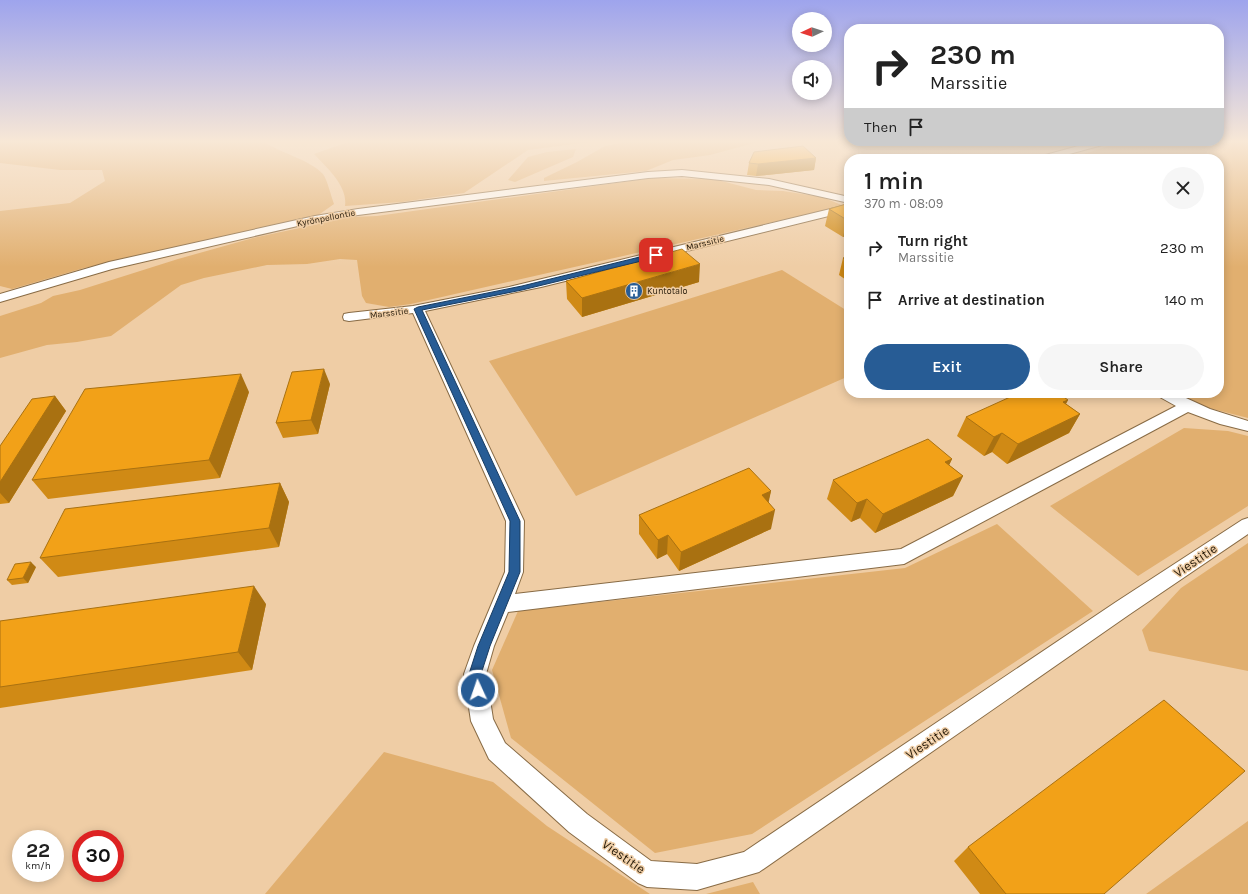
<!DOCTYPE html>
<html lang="en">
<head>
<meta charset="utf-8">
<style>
	:root { --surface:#fff; --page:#f6f6f6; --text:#222; --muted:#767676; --accent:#275c95 }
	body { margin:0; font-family:Karla,sans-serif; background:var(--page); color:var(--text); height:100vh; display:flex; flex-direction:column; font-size:15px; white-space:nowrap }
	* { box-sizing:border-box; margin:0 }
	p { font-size:13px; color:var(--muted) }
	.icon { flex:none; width:22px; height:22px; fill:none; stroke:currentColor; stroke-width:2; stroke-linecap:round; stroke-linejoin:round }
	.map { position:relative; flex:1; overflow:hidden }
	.details { position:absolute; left:844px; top:154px; width:380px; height:244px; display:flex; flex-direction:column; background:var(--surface); border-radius:16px; box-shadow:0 2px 10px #0003 }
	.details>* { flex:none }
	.hud { position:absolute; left:844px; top:24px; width:380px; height:122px; border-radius:16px; box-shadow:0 2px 10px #0003; background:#fff; color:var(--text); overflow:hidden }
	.needle { width:26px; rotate:266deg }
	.fabs { position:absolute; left:792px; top:12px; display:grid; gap:8px }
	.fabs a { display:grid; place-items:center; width:40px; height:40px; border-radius:50%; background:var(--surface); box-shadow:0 2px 10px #0003; font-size:20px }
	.speed { position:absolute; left:12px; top:830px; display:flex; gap:8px; font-size:20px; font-weight:700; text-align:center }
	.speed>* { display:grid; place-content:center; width:52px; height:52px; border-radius:50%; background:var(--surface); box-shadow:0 2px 10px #0003; line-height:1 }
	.speed small { font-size:10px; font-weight:400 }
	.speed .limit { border:6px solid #d22; background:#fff; color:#111 }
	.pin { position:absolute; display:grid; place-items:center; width:34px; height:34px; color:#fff; margin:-17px; border-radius:8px; box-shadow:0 2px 6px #0006 }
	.me { position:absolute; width:44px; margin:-22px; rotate:357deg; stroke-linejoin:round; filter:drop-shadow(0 0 3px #0008) }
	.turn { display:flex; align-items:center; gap:14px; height:84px; padding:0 20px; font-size:18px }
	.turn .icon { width:52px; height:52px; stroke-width:2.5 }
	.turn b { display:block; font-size:28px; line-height:34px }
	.then { display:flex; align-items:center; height:38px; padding:0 20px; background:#0003; gap:8px; font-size:15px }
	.round { display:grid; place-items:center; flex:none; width:42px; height:42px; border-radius:21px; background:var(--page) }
	.headline { display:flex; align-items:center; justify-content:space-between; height:68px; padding:0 20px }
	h1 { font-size:24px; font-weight:600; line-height:30px }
	.button { display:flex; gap:8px; margin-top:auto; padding:8px 20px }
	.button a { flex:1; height:46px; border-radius:24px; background:var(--accent); color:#fff; font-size:16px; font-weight:600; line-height:46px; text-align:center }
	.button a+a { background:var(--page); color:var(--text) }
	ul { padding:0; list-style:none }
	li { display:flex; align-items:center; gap:12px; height:52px; padding:0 20px }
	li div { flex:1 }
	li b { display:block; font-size:15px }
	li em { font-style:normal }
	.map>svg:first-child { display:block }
	.green { fill:#e1af6f }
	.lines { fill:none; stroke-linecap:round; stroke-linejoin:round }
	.minor-casing { stroke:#886b45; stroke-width:2 }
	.minor { fill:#fff; fill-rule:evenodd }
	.wall { fill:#d08a15 }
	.shaded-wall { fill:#a97111 }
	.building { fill:#f2a118; stroke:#a97111 }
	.route { fill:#275c95; stroke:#193c61 }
	.labels { text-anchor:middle; stroke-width:3; stroke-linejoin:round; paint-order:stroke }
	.far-street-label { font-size:9px; fill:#231808; stroke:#efcda5 }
	.far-poi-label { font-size:9px; fill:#231808; stroke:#efcda5; text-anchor:start }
	.near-street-label { font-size:13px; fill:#231808; stroke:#efcda5 }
</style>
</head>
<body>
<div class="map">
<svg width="1248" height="894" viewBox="0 0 1248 894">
	<rect width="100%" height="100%" fill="#efcda5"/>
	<path class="green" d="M0,142H264C281,153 310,160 323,174C327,179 331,196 334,204L317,216L84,268L12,289L0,286V211L70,203L105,181L102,170H60L0,163Z
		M348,142H590L528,150L464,193L402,202L345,206C348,186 327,168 314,154Z
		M626,142H758L710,155L673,160L646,171L544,181V178L577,162L605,146Z
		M1120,142H1197L1208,146L1216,142H1248V418L1205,407L1179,393H1219V159H1069Z
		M576,149L573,157L515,182L508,180L528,157L547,152Z
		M652,178L714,179L756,190L783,191L822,197L844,206L411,304L389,307L366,303L362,296L357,260L340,259L307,264L267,265L204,278L181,285L111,336L77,342L47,345L0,358V316L41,303L53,296L80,290L178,259L253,238L351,217L377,216Z
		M782,270L849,312V376L576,496L489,361Z
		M1184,428L1228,431L1248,436V506L1138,576L1050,506Z
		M997,524L1093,611L752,834L655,853L511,738L492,670L518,611L905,568Z
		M1248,543V671L1149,651L1142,630L1181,588Z
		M384,752L493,782L547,826L650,894H265Z
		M1248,821V894H1146Z
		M753,882L760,894H706Z"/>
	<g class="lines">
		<g class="minor-casing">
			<path id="minor" d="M1093,142H1107L1106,144L1051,159H1036L1038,157Z
				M682,170L769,179L849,197V203L769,185L682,176L648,178L358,215L315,222L112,269L0,302V294L109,262L315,216L358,209L648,172Z
				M847,205H849V211L541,287L425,311L524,521L523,572L515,594L901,549L1176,406L1158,396L1156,393H1175L1210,409L1248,421V431L1220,424L1188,412L904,564L508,612L494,646L486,674L493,719L505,743L587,814L651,861L697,864L744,852L1116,602L1242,520L1248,518V534L1130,614L759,872L697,890L647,887L638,883L569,832L489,759L471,721L464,674L474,646L505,572L506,521L413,313L349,321L344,320L343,317L344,314L349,313L413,306L509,287Z"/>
		</g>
		<use href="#minor" class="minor"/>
	</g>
	<path class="wall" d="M816,158L814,170L756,176L747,175L749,163Z
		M849,206V235L843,237L825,226L829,209Z
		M849,256V282L839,275L843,258Z
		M566,281L699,282L582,317L567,299Z
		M330,384L318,434L283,438L276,423Z
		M249,392L220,478L48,499L32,480Z
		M55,396L66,411L9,503L0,504V446Z
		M1068,400L1066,404L1080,414L1069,433L1007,464L992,452L984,456L957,436L966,417Z
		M952,459L949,465L963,476L953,496L875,533L860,518L851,522L827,499L833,480Z
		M280,483L289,502L279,547L58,577L40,558Z
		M771,491L768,502L771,529L679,571L667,554L657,559L639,534V515Z
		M36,567L28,583L12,585L7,580Z
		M266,604L252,670L0,708V621Z
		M968,847L1104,894H980L954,861Z"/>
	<path class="shaded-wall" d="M816,158L814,170L756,176L758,164Z
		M849,219V235L843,237L847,220Z
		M700,264L699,282L582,317V298Z
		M324,369L330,384L318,434L311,420Z
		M241,374L249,392L220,478L209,460Z
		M55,396L66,411L9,503L0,493V482Z
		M1068,400L1057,419L1063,402Z
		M1080,414L1069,433L1007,464L1018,444Z
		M1002,433L992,452L984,456L994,437Z
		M952,459L943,478L945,462Z
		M963,476L953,496L875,533L883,514Z
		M280,483L289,502L279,547L269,528Z
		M771,491L767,510L762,495Z
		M867,499L860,518L851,522L857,503Z
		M775,510L771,529L679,571L681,552Z
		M668,535L667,554L657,559L658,540Z
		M31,562L36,567L28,583L23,578Z
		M254,586L266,604L252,670L238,652Z"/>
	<path class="building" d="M803,146L816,158L758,164L749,163L754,152Z
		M846,204L849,206V219L847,220L829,209Z
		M682,249L700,264L582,298L566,281Z
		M849,256V262L843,258Z
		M324,369L311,420L276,423L292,372Z
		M241,374L209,460L32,480L85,389Z
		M1019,393H1058L1068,400L1063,402L1080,414L1018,444L1002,433L994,437L966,417Z
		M55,396L0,482V446L32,399Z
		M928,439L952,459L945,462L963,476L883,514L867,499L857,503L833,480Z
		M749,468L771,491L762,495L775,510L681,552L668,535L658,540L639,515Z
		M280,483L269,528L40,558L65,509Z
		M31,562L23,578L7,580L15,564Z
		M254,586L238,652L0,687V621Z
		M1164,700L1245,771L1104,894H1006L968,847Z"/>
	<linearGradient id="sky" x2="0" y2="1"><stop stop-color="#9ea4ed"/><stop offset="0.53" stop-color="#f8e8d6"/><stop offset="1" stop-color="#f8e8d6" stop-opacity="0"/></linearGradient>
	<rect width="1248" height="267" fill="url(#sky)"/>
	<path class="route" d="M656,253L658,254V257L522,290L422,310L520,521V572L490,646L481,674L484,690L482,694L478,695L473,694L469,674L478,646L509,572L510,521L414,309L418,307L522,286Z"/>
	<defs>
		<g id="building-disc" transform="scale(0.9)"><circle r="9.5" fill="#275c95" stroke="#efcda5"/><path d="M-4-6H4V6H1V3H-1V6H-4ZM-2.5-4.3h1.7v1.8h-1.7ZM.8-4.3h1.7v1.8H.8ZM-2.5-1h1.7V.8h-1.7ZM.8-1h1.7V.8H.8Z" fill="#fff"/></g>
	</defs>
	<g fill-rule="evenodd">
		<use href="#building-disc" x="634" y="291"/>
	</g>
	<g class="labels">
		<g class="far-street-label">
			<text transform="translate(326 218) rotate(-11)" y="3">Kyrönpellontie</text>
			<text transform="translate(705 243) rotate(-14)" y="3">Marssitie</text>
			<text transform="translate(389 313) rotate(-7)" y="3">Marssitie</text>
		</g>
		<g class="far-poi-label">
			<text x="647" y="294">Kuntotalo</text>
		</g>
		<g class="near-street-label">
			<text transform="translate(1195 560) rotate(-34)" y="5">Viestitie</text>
			<text transform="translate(927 742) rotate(-34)" y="5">Viestitie</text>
			<text transform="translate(624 856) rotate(35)" y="5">Viestitie</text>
		</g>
	</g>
</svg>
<div class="fabs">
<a><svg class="needle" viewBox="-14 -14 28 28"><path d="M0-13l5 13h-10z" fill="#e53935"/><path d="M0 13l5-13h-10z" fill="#767676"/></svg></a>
<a><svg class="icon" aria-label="sound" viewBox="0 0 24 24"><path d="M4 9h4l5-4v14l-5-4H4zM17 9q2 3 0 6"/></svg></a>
</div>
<div class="speed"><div>22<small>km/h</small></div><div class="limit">30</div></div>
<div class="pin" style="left:656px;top:255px;background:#d93025"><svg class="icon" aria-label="arrive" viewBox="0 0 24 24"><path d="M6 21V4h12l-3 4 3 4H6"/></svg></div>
<svg class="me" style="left:478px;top:690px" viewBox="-20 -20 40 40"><circle r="17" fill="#275c95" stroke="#fff" stroke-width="3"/><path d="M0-11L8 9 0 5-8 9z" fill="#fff"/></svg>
<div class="hud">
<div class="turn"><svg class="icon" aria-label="right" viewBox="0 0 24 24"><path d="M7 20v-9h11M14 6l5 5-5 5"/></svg><div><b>230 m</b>Marssitie</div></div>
<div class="then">Then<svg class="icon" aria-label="arrive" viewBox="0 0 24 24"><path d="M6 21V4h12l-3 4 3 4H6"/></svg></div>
</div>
<section class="details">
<div class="headline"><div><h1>1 min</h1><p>370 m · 08:09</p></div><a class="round"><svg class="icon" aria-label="close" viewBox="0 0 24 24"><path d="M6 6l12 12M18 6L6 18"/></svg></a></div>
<ul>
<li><svg class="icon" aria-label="right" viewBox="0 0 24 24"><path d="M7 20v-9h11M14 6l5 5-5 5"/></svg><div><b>Turn right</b><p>Marssitie</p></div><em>230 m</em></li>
<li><svg class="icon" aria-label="arrive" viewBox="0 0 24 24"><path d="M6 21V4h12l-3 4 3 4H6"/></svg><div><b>Arrive at destination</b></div><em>140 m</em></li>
</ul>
<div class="button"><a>Exit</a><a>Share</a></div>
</section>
</div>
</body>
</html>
